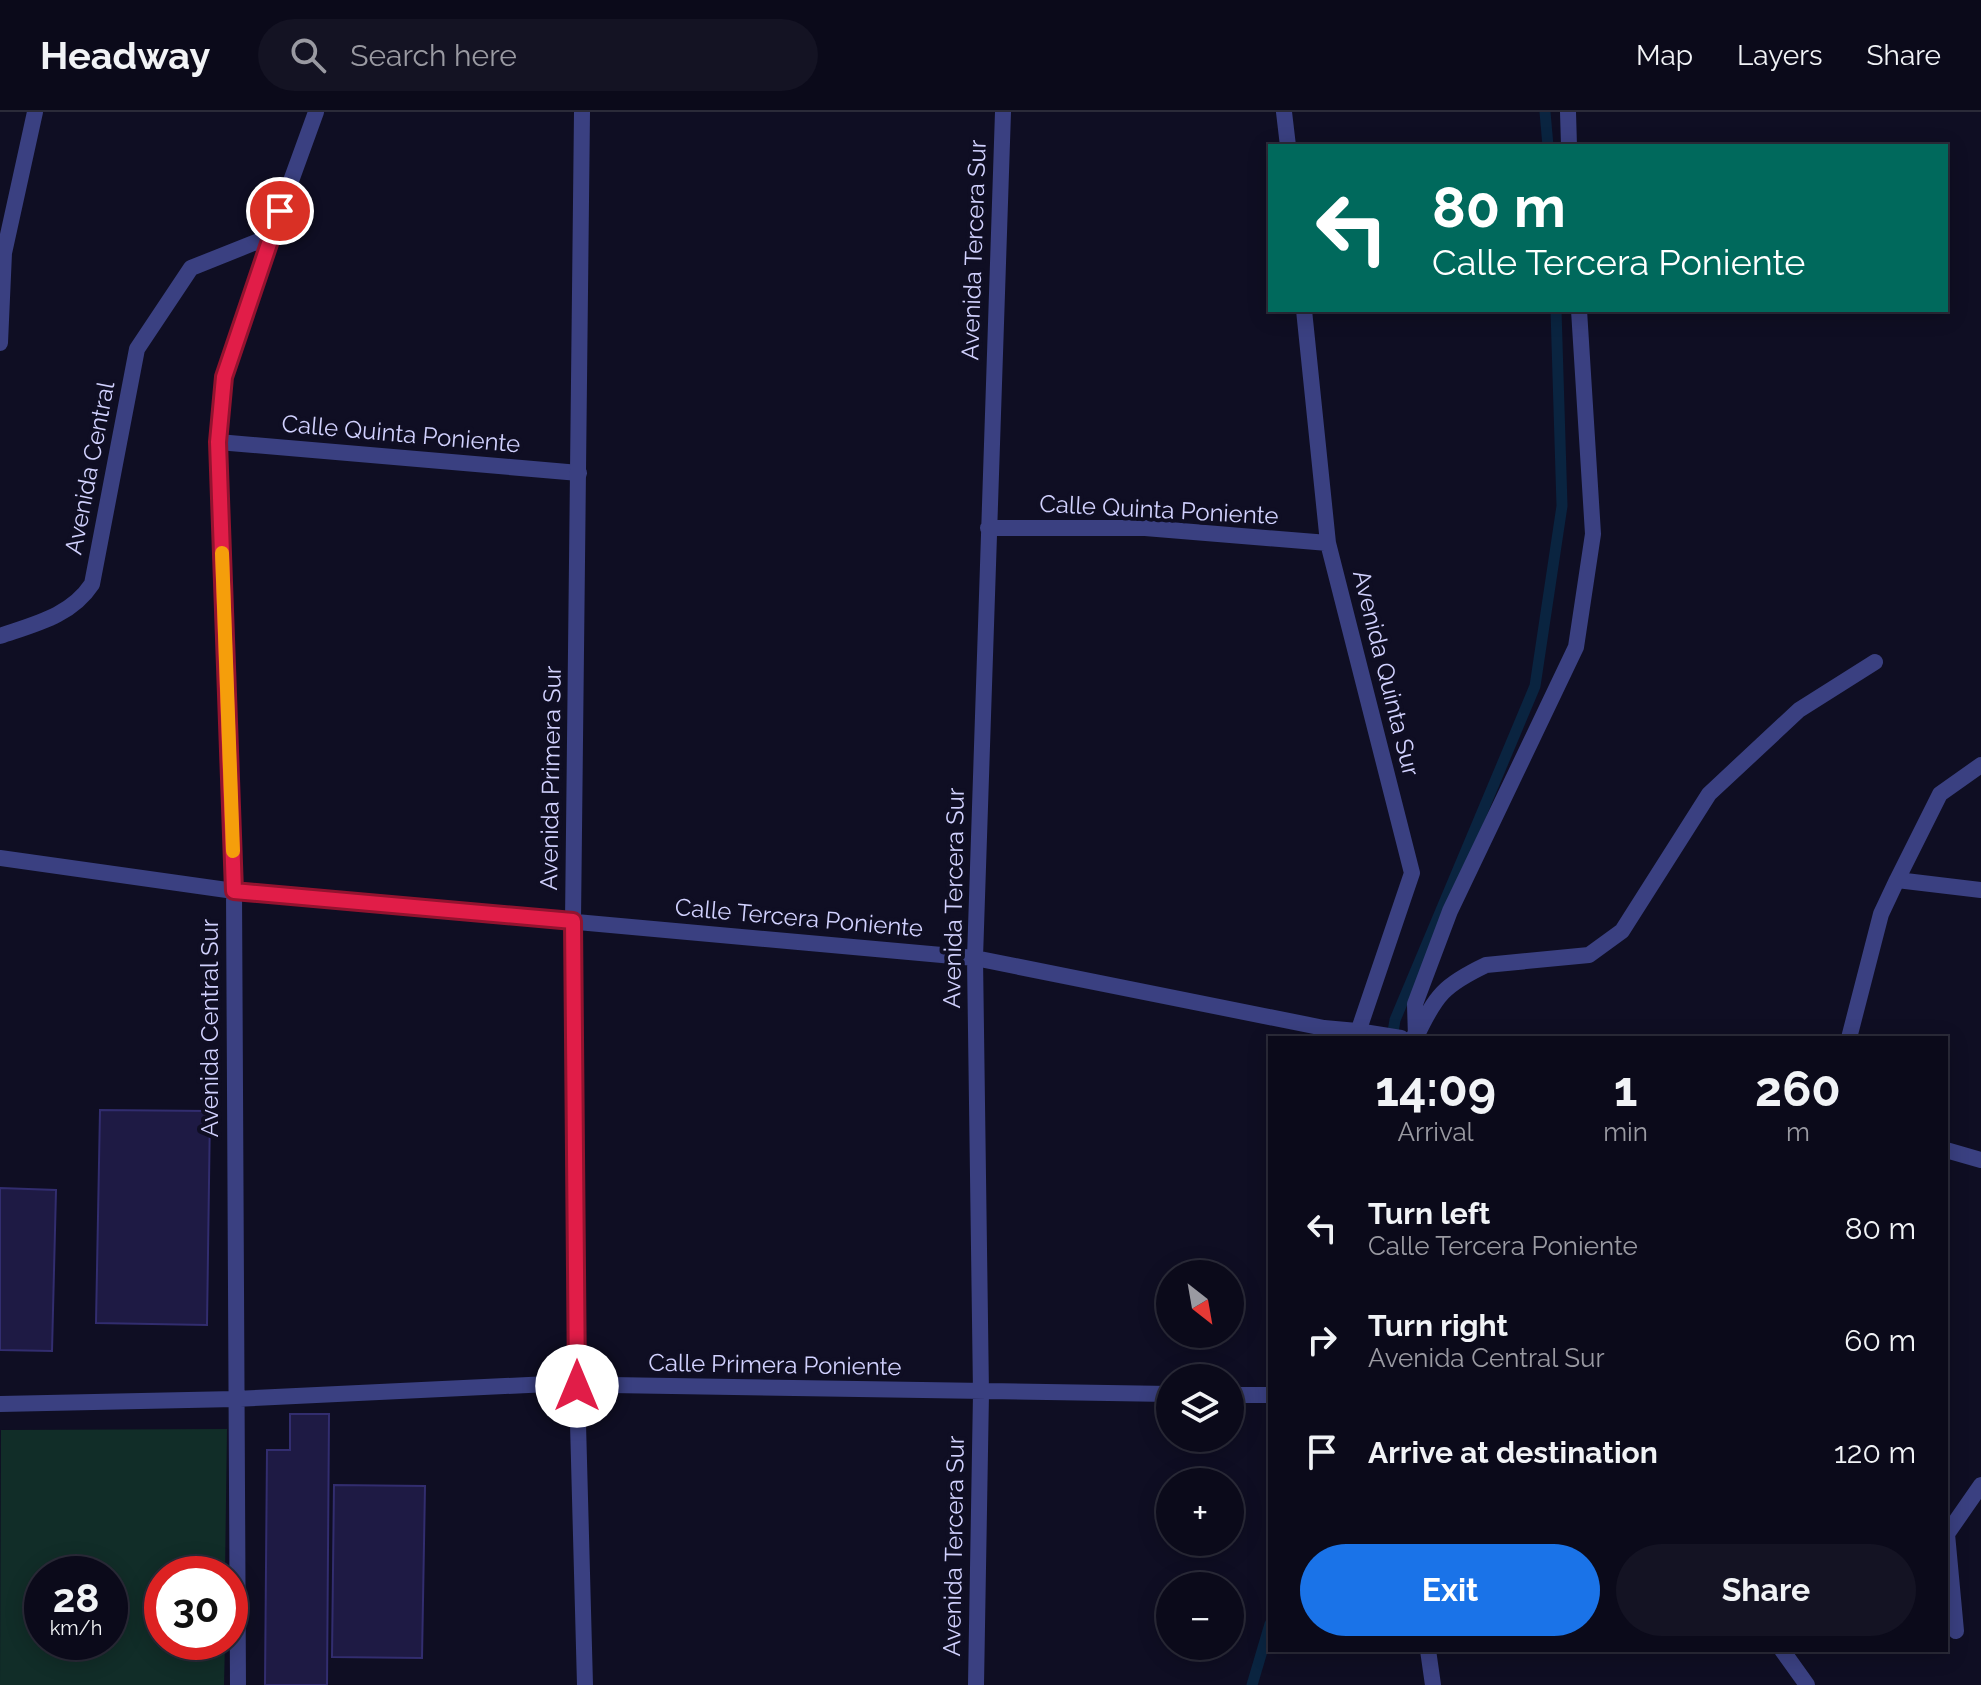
<!DOCTYPE html>
<html lang="en">
<head>
<meta charset="utf-8">
<style>
	:root { --surface:#0b0a1a; --page:#141323; --text:#f1f3f6; --muted:#9a9aa2; --line:#2b2b39; --accent:#1a73e8 }
	body { margin:0; font-family:Raleway,sans-serif; background:var(--page); color:var(--text); height:100vh; display:flex; flex-direction:column; font-size:30px; white-space:nowrap }
	* { box-sizing:border-box; margin:0 }
	p { font-size:26px; color:var(--muted) }
	.icon { flex:none; width:44px; height:44px; fill:none; stroke:currentColor; stroke-width:2; stroke-linecap:round; stroke-linejoin:round }
	.map { position:relative; flex:1; overflow:hidden }
	.side { position:absolute; left:1268px; top:924px; width:680px; height:616px; display:flex; flex-direction:column; background:var(--surface); border-radius:0px; box-shadow:0 4px 20px #0003,0 0 0 2px var(--line) }
	.side>* { flex:none }
	.top-card { position:absolute; left:1268px; top:32px; width:680px; height:168px; border-radius:0px; box-shadow:0 4px 20px #0003,0 0 0 2px var(--line); background:#00695c; color:#fff; overflow:hidden }
	.needle { width:52px; rotate:149deg }
	.fabs { position:absolute; left:1156px; top:1148px; display:grid; gap:16px }
	.fabs a { display:grid; place-items:center; width:88px; height:88px; border-radius:50%; background:var(--surface); box-shadow:0 4px 20px #0003,0 0 0 2px var(--line); font-size:40px }
	.speed { position:absolute; left:24px; top:1444px; display:flex; gap:16px; font-size:40px; font-weight:700; text-align:center }
	.speed>* { display:grid; place-content:center; width:104px; height:104px; border-radius:50%; background:var(--surface); box-shadow:0 4px 20px #0003,0 0 0 2px var(--line); line-height:1 }
	.speed small { font-size:20px; font-weight:400 }
	.speed .limit { border:12px solid #d22; background:#fff; color:#111 }
	.pin { position:absolute; display:grid; place-items:center; width:68px; height:68px; color:#fff; margin:-34px; border:4px solid #fff; border-radius:50%; box-shadow:0 2px 8px #0007 }
	.me { position:absolute; width:88px; margin:-44px; rotate:0deg; stroke-linejoin:round; filter:drop-shadow(0 0 6px #0008) }
	.turn { display:flex; align-items:center; gap:28px; height:168px; padding:0 32px; font-size:36px }
	.turn .icon { width:104px; height:104px; stroke-width:2.5 }
	.turn b { display:block; font-size:56px; line-height:68px }
	.eta { display:flex; justify-content:space-evenly; align-items:center; height:136px; text-align:center }
	.eta b { font-size:48px; font-weight:700; line-height:56px }
	.button { display:flex; gap:16px; margin-top:auto; padding:16px 32px }
	.button a { flex:1; height:92px; border-radius:48px; background:var(--accent); color:#fff; font-size:32px; font-weight:700; line-height:92px; text-align:center }
	.button a+a { background:var(--page); color:var(--text) }
	ul { padding:0; list-style:none }
	li { display:flex; align-items:center; gap:24px; height:112px; padding:0 32px }
	li div { flex:1 }
	li b { display:block; font-size:30px }
	li em { font-style:normal }
	header { display:flex; align-items:center; gap:48px; box-sizing:border-box; height:112px; padding:0 40px; background:var(--surface); border-bottom:2px solid var(--line) }
	header strong { font-size:38px }
	nav { display:flex; gap:44px; margin-inline-start:auto; font-size:28px }
	.search { width:560px; height:72px; background:var(--page); display:flex; align-items:center; gap:20px; box-sizing:border-box; padding:0 28px; border-radius:44px; color:var(--muted); font-size:30px }
	.map>svg:first-child { display:block }
	.green { fill:#112d28; fill-rule:evenodd }
	.lines { fill:none; stroke-linecap:round; stroke-linejoin:round }
	.stream { stroke:#0a2440; stroke-width:11 }
	.building { fill:#1e1a44; stroke:#322d6f; stroke-width:2 }
	.pedestrian { stroke:#3a4081; stroke-width:16 }
	.minor { stroke:#3a4081; stroke-width:16 }
	.route-casing { stroke:#92132f; stroke-width:20 }
	.route { stroke:#e11d48; stroke-width:14 }
	.slow { stroke:#f59e0b; stroke-width:14 }
	.labels { text-anchor:middle; stroke-width:8; stroke-linejoin:round; paint-order:stroke }
	.street-label { font-size:24px; fill:#d1d1fe; stroke:#0f0e23 }
</style>
</head>
<body>
<header>
<strong>Headway</strong>
<div class="search"><svg class="icon" aria-label="search" viewBox="0 0 24 24"><circle cx="10" cy="10" r="6"/><path d="M15 15l6 6"/></svg>Search here</div>
<nav><a>Map</a><a>Layers</a><a>Share</a></nav>
</header>
<div class="map">
<svg width="1981" height="1573" viewBox="0 0 1981 1573">
	<rect width="100%" height="100%" fill="#0f0e23"/>
	<path class="green" d="M227,1317L225,1462H162V1530H225L224,1573H0L1,1318ZM42,1462H110V1530H42Z"/>
	<g class="lines">
		<path class="stream" d="M1545,0L1548,34
			M1392,926L1395,908L1535,574L1562,394L1556,198
			M1252,1573L1270,1512"/>
	</g>
	<path class="building" d="M100,998L210,999L207,1213L96,1211Z
		M0,1076L56,1078L52,1239L0,1238Z
		M290,1302H329L327,1573H265L267,1338H290Z
		M334,1373L425,1374L422,1546L332,1545Z"/>
	<g class="lines">
		<path class="pedestrian" d="M1568,0L1569,34
			M218,330L579,361
			M1357,919L1401,926
			M1417,923C1436,883 1444,873 1486,853L1589,843L1622,819L1709,682L1799,598L1875,550
			M1412,926H1416L1415,892L1450,799L1576,535L1593,422L1579,198
			M1782,1538L1807,1573"/>
		<path class="minor" d="M582,0L573,809L577,1274L585,1573
			M1284,0L1288,34
			M1304,198L1328,431L1412,761L1356,926
			M0,231L4,141L35,0
			M988,416H1145L1328,431
			M0,524C35,512 71,504 92,472L137,237L191,156L271,124L316,0
			M0,746L234,779L975,846L1324,916L1357,919
			M1897,768L1940,682L1981,653
			M1849,926L1881,802L1897,768L1981,778
			M1946,1038L1981,1048
			M1230,1283H1270
			M0,1292L235,1287L549,1272L1170,1282
			M1956,1519L1947,1422L1981,1373
			M1428,1538L1433,1573
			M238,1573L234,779L218,330L224,265L271,124
			M976,1573L981,1281L975,846L1003,0"/>
	</g>
	<g class="lines">
		<g class="route-casing">
			<path id="route" d="M280,99L224,265L218,330L234,779L573,809L577,1274"/>
		</g>
		<use href="#route" class="route"/>
		<path class="slow" d="M222,441L233,739"/>
	</g>
	<g class="labels">
		<g class="street-label">
			<text transform="translate(974 138) rotate(-88)" y="8">Avenida Tercera Sur</text>
			<text transform="translate(401 322) rotate(5)" y="8">Calle Quinta Poniente</text>
			<text transform="translate(90 356) rotate(-79)" y="8">Avenida Central</text>
			<text transform="translate(1159 398) rotate(3)" y="8">Calle Quinta Poniente</text>
			<text transform="translate(1386 561) rotate(76)" y="8">Avenida Quinta Sur</text>
			<text transform="translate(551 666) rotate(-89)" y="8">Avenida Primera Sur</text>
			<text transform="translate(954 786) rotate(-89)" y="8">Avenida Tercera Sur</text>
			<text transform="translate(799 806) rotate(5)" y="8">Calle Tercera Poniente</text>
			<text transform="translate(210 916) rotate(-90)" y="8">Avenida Central Sur</text>
			<text transform="translate(775 1253) rotate(1)" y="8">Calle Primera Poniente</text>
			<text transform="translate(954 1434) rotate(-89)" y="8">Avenida Tercera Sur</text>
		</g>
	</g>
</svg>
<div class="fabs">
<a><svg class="needle" viewBox="-14 -14 28 28"><path d="M0-13l5 13h-10z" fill="#e53935"/><path d="M0 13l5-13h-10z" fill="#9a9aa2"/></svg></a>
<a><svg class="icon" aria-label="layers" viewBox="0 0 24 24"><path d="M12 4l9 5-9 5-9-5zM3 14l9 5 9-5"/></svg></a>
<a>+</a>
<a>−</a>
</div>
<div class="speed"><div>28<small>km/h</small></div><div class="limit">30</div></div>
<div class="pin" style="left:280px;top:99px;background:#d93025"><svg class="icon" aria-label="arrive" viewBox="0 0 24 24"><path d="M6 21V4h12l-3 4 3 4H6"/></svg></div>
<svg class="me" style="left:577px;top:1274px" viewBox="-20 -20 40 40"><circle r="19" fill="#fff"/><path d="M0-13L10 11 0 6-10 11z" fill="#e11d48"/></svg>
<div class="top-card">
<div class="turn"><svg class="icon" aria-label="left" viewBox="0 0 24 24"><path d="M17 20v-9H6M10 6l-5 5 5 5"/></svg><div><b>80 m</b>Calle Tercera Poniente</div></div>
</div>
<section class="side">
<div class="eta">
<div><b>14:09</b><p>Arrival</p></div>
<div><b>1</b><p>min</p></div>
<div><b>260</b><p>m</p></div>
</div>
<ul>
<li><svg class="icon" aria-label="left" viewBox="0 0 24 24"><path d="M17 20v-9H6M10 6l-5 5 5 5"/></svg><div><b>Turn left</b><p>Calle Tercera Poniente</p></div><em>80 m</em></li>
<li><svg class="icon" aria-label="right" viewBox="0 0 24 24"><path d="M7 20v-9h11M14 6l5 5-5 5"/></svg><div><b>Turn right</b><p>Avenida Central Sur</p></div><em>60 m</em></li>
<li><svg class="icon" aria-label="arrive" viewBox="0 0 24 24"><path d="M6 21V4h12l-3 4 3 4H6"/></svg><div><b>Arrive at destination</b></div><em>120 m</em></li>
</ul>
<div class="button"><a>Exit</a><a>Share</a></div>
</section>
</div>
</body>
</html>
